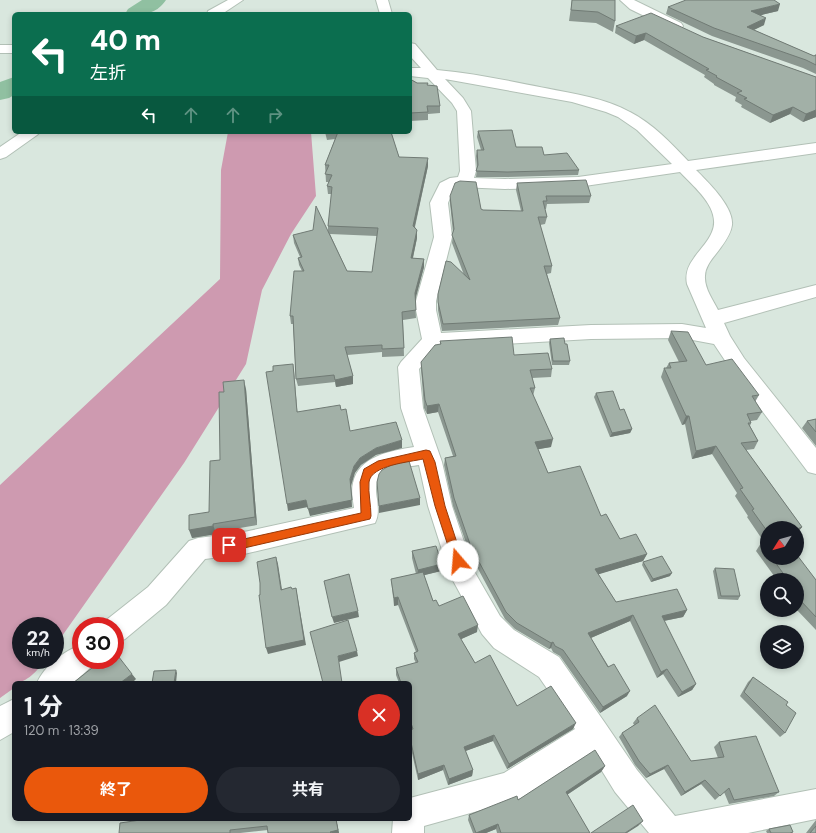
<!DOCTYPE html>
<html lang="ja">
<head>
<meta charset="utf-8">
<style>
	:root { --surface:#171b24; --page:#242831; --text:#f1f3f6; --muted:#9ea1a6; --accent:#ea580c }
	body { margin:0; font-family:"DM Sans","Noto Sans JP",sans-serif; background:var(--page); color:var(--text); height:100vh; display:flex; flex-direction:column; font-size:15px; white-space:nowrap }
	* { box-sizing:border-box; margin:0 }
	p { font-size:13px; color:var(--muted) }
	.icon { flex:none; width:22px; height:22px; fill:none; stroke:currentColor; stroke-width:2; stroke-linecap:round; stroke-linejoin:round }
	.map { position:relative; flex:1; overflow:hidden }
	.sheet { position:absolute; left:12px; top:681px; width:400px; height:140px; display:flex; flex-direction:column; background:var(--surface); border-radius:6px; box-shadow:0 2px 6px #0003 }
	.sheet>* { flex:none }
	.banner { position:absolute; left:12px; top:12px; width:400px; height:122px; border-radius:6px; box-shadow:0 2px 6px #0003; background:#0b6e4f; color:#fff; overflow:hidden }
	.needle { width:26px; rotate:233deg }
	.fabs { position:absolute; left:760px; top:521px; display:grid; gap:8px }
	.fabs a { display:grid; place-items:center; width:44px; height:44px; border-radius:50%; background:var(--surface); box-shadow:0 2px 6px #0003; font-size:20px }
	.speed { position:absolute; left:12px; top:617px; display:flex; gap:8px; font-size:20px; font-weight:700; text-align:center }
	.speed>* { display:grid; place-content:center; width:52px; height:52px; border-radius:50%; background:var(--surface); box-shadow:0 2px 6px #0003; line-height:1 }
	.speed small { font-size:10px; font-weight:400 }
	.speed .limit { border:6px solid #d22; background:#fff; color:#111 }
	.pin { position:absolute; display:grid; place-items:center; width:34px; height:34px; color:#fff; margin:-17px; border-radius:8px; box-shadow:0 2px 6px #0006 }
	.me { position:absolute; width:44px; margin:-22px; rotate:342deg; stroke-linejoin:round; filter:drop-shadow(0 0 3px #0008) }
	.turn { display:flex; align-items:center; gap:14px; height:84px; padding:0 12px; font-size:18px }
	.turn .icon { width:52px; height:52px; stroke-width:2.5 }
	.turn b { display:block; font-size:28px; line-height:34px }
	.lanes { display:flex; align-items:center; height:38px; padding:0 12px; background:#0003; justify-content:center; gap:20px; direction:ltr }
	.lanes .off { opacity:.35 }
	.round { display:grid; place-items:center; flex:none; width:42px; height:42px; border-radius:21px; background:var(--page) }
	.head { display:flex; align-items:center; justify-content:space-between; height:68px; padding:0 12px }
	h1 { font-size:24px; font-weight:700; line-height:30px }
	.button { display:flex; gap:8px; margin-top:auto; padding:8px 12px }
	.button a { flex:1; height:46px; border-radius:24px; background:var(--accent); color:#fff; font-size:16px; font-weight:700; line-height:46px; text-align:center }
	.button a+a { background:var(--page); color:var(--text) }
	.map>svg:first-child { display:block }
	.forest { fill:#ce9ab0 }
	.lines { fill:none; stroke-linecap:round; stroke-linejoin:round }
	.river { fill:#90c0a1; fill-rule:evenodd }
	.minor-casing { stroke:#b2c0b6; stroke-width:2 }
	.secondary-casing { stroke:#b2c0b6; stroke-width:2 }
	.trunk-casing { stroke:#b2c0b6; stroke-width:2 }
	.minor { fill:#fff; fill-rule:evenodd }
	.secondary { fill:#fff; fill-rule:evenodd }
	.trunk { fill:#fff; fill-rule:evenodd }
	.wall { fill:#8b9790; fill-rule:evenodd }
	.shaded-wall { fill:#717b75 }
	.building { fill:#a2b0a7; stroke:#717b75 }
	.route { fill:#ea580c; stroke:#983908 }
</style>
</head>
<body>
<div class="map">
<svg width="816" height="833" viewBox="0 0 816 833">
	<rect width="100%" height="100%" fill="#d9e7de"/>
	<path class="forest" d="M228,132H311L316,196L291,234L262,290L246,364L184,463L55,646V626H21V660H45C38,670 27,683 14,683V688L0,698V485L220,279L221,170Z"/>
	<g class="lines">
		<path class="river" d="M142,0H166C155,16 143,14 125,14L128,9Z
			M14,77V95L9,98L0,100V82Z"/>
		<g class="minor-casing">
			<path id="minor" d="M376,0H388L392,14H380Z
				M410,43L415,44L437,70C473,73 509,81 545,88C574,94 605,98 630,112C653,124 671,143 688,161L816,143V153L696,170C708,182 734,207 732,225C731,234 724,243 719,250C713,258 705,266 705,276C704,288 713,300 718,310L816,285V297L724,323L730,336L744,358L816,448V474L808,472L730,368L714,344L682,338L591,339L437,348L419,369L423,408L442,462L452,506L474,571L500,616L514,630L559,657L605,723L637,770L675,816L816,789V819L748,833H649L615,792L591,753L521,798L510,802L424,826V833H392L393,819H410V798L504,773L575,729L539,677L494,648L482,634L450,575L428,506L419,465C407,467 385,468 378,480C375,485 376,493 377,499C378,508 379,515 375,523L244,554L205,559L166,605L125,639L115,643V626H103L105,621L148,587L189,541L198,538L244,532L354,508C353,500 351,491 353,483C359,456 390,451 414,447L401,408L398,367L401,362L422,339L416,310V301L434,237L430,203L440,183L450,178L458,177L460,171L457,111L452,103L428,78L410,76V68H421L410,56ZM445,79L572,102L606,112L618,117L637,130L672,164L578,177L505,179L474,178L476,171L471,111L463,98ZM680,172C694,187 722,209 712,232C708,242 700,249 694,258C688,266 685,274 687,284L706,328L682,324L591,325L441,333L436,310V301L452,237L448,203L453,190L459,187L505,189L578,187Z
				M0,45H14V53H0Z
				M81,645V660H94L91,667L73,683H37C44,666 64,651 81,645Z
				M14,699V732L0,740V706Z"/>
		</g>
		<g class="secondary-casing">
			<path id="secondary" d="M620,0H634L681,23L683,26L681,29H671L630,9Z"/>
		</g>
		<g class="trunk-casing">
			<path id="trunk" d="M228,0H243L222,14H207L208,11Z
				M22,132H40L37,135L6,157L0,159V147Z"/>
		</g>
		<use href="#minor" class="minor"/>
		<use href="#secondary" class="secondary"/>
		<use href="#trunk" class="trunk"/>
	</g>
	<path class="wall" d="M572,0H615V21L613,32L596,23L569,21Z
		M668,7L778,11L761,15L764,25L754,30L814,56L816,54V74L803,68L712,36L666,14Z
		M616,26L703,37L816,77V117L803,122L790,114L770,123L741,107L742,105L735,101L736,97L714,85V84L704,77L705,75L644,40L634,44L615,33Z
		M410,79L417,83L428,85L440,106V113L428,114V120L410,121Z
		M478,131L516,147L544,155L579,170L578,175L506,177H476L477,168L476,156L477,150H481L477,137Z
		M325,132H391L399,157L428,166L415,227L417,230V238L413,258L424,259V267L415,298L416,318L403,320L404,356L382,357V352L347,355L353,376V384L336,387L335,382L298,386L296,379L293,324H291L290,316L302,271L299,265L298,258L300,257L294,243L293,235L328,232V226L332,194H328L327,186L329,182H326L325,165L335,139L327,140ZM330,234L377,236L372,272L347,271Z
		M517,183L591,196L589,203L547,204L546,209H545L547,217L545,224L540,225L552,266L551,273L547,274L560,318L558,325L442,331L438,310V294L464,275L452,243L453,233L450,203V196L483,210L521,211L516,190Z
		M671,331L706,365L759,395L755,402L762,412L757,420L751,421V423L750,426L758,441L754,449L746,450L802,527L797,533V528H767V558H797L816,580V630L797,610V580H777L756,551L761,543L764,542L747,517L748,516L735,496L737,493L712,454L692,459L685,424L682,425L661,377L664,368H666L669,363L679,362L668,340Z
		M550,339L570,361L569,365H552L549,343Z
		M440,341L514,355L552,369L551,377L532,378L535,388L533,396L551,447L538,449L548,473L601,516L620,539L647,554L643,561L598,574L616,602L687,610L683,617L664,621L696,684L692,690L678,697L663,674L657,678L630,621L591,638L627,696L600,713L560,656L553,652L551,648L549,649L515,629L505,619L470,554L453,506L444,465L445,458L453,456L438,412L427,414L424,408L421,369V362L440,344Z
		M246,389L257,525L216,532V534L192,538L209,512L220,460Z
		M596,393L620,410L632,429L630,433L610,437L594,397Z
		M816,419V446L802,428L807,421Z
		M412,551L442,564L441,571L424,575L433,601L439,606L477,632L461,639L475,663L517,706L573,729L507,769L493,741L465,751L473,770L472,776L448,785L443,770L418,780L410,744V730L411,729L410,726V683H399L396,675V668L416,663L414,659V653L416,652L398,605L394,606L391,579L416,574L412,558Z
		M643,562L670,576L651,582L642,565Z
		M715,568L740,596L738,600L718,599L713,571Z
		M753,677L786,705L785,733L780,737L740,696L748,682Z
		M637,718L691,761L718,758L714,747L719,742L779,792L774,796L729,804L724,792L715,800L701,784L681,796L664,769L646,778L635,765L619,737L622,733L634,725L633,723Z
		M605,766L601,772L567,795L590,833H497L496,829L486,833H473L468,820L469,815L518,800Z
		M147,819H336L339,833L268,830L240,833H119Z
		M816,820V833H806Z
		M769,829L793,832L792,833H767L766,831Z"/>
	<path class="shaded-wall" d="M780,4L778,11L749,18L751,11Z
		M766,18L764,25L745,34L747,27Z
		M646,33L644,40L634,44L636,36Z
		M793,107L790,114L770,123L773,115Z
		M816,110V117L803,122L806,114Z
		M428,158V166L413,234V226Z
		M417,230V238L411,266V258Z
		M424,259V267L415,301V293Z
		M293,364L294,371L298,420L297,412Z
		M353,376V384L336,387L335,380Z
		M244,380L246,389L257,525L255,517Z
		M439,404L438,412L427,414V406Z
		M686,416H689L685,424L682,425Z
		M632,429L630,433L610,437L612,433Z
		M553,439L551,447L534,450L535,442Z
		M402,440V448L376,455L361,465L355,473L351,486L352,507L310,516L308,509L350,479L354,466L360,458L376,448Z
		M716,446L712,454L692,459L696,451Z
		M420,498V505L379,513V506Z
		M306,500L308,507L288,511L287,504Z
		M213,524L216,534L192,538L189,530Z
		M802,527L797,533V529Z
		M647,554L643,561L593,576L595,569Z
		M276,557L278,564L283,596L281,590Z
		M442,564L441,571L417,577L418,570Z
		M672,573L670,576L651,582L653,579Z
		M296,588L306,645L268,654L266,648Z
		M398,597V605L394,606V598Z
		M687,610L683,617L658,622L662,616Z
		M358,611L359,617L334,623L332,617Z
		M633,615L630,621L586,640L588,633Z
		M478,625L477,632L457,641L458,634Z
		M553,642L551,648L549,649L551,643Z
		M357,651L358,656L339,662L338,656Z
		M667,669L663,674L657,678L661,672Z
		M176,670L177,673L176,683H174Z
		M132,674L136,679L132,683H120Z
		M696,684L692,690L678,697L682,692Z
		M630,691L627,696L600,713L603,707Z
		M576,723L573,729L507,769L509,764Z
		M494,735L493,741L463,752L464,747Z
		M444,765L443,770L418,780V774Z
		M668,765L664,769L646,778L650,774Z
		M605,766L601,772L562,798L566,792Z
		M473,770L472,776L448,785L449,779Z
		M705,780L701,784L681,796L685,792Z
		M336,819L339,833H331Z
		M643,821L638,826L627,833H625Z
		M498,824L496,829L486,833H476Z"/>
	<path class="building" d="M572,0H615V21L598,12L571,10Z
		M686,0H774L780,4L751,11L766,18L747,27L814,56L816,55V65L806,60L714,28L668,7Z
		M651,13L703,37L816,77V110L806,114L793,107L773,115L744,99L747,98L737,93L742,91L716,77L717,76L706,70L709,69L646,33L636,36L616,26Z
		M410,79L417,83H428L427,85L437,86L440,106H427L428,112L410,113Z
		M512,130L516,147H542L544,155L567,153L579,170L507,172L476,171L478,165L477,150H484L478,131Z
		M338,132H391L399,157L428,158L413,226L417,230L411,258L424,259L415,293L416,310L402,312L404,348L382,349V345L345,347L353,376L335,380L334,375L296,379L293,316H290L294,271H304L298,258L302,257L293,235L313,230L316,206L347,271L372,272L378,228L328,226L332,187L327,186L332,175L325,174L329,165H325Z
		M586,180L591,196H546L547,201H543L547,217H538L552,266H544L560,318L443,324L438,302V294L446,261L451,262L470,280L452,235L454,229L450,196L455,183L460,181L476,182L481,209L483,210L523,211L517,183Z
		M671,331L688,332L706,365L732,359L759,395L752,396L762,412L747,414L751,423H748L758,441L741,443L802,527L797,529V528H767V531L752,510L754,509L740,489L743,488L716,446L696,451L689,416H686L664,368H671L669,363L687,361Z
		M512,337L514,355L548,353L552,369L530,370L535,388H530L553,439L535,442L548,473L580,466L601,516L606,514L620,539L636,534L647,554L595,569L616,602L677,589L687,610L662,616L696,684L682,692L667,669L661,672L633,615L588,633L608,667L614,664L630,691L603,707L563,650L555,646L553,642L551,643L517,623L506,612L471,547L454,498L445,458L456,456L439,404L427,406L425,400L421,362L435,345L441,344L440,341Z
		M564,338L565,344H567L570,361H553L550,339Z
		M293,364L297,412L340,405L341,410L346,409L350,431L396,422L402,440L376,448L360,458L354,466L350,479L352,500L308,509L306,500L287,504L266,372L273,371V366Z
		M244,380L255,517L213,524V526L189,530V515L209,512L210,461L220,460L219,392H224L223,382Z
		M613,391L620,410L624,409L632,429L612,433L596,393Z
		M816,419V432L807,421Z
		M409,461L420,498L379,506L377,482L379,474L382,470L391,465Z
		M767,541V552L761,543Z
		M436,546L442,564L418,570L412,551Z
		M797,555L816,580V617L800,600L801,598L797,592V580H788L772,558H797Z
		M662,556L672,573L653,579L643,562Z
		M276,557L281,590L291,587L292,589L296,588L304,640L266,648L259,595H260V583L257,562Z
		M715,568L734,569L740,596H721Z
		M423,572L433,601L436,600L439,606L463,596L478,625L458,634L475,663L490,655L517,706L551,686L576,723L509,764L494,735L464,747L473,770L449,779L444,765L418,774L410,738V730L413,729L410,720V683H401L396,668L418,662L414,653L418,651L398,597L394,598L391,579Z
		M349,574L358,611L332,617L324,581Z
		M348,620L357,651L338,656L342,683H323L310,632Z
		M115,652L132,674L120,683H73L97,664L95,660H115Z
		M176,670L174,683H152L154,671Z
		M753,677L788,702L786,705L796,713L785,733L744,692Z
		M655,705L691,761L724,757L719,742L756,736L779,792L734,800L729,788L720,796L705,780L685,792L668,765L650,774L639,761L622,733L639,722L637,718Z
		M595,750L605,766L566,792L590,833H501L498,824L476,833L469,815L517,796L518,800Z
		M633,805L643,821L625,833H591Z
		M147,819H336L338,830L330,832L331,833H268L267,826L230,830V833H119L120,823Z
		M790,825L793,832L790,833H771L769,829Z
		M816,826V833H810Z"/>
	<path class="route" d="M426,450L430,451L435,462L445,506L463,561L462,564L458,566L454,564L453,561L435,506L423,459C410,462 371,465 369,482C368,493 371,505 371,516L370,519L244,548L229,550L225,548L224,545L225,542L244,539L361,513L360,482L364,469L378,461Z"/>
</svg>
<div class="fabs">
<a><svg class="needle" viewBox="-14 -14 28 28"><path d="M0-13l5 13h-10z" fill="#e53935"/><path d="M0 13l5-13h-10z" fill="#9ea1a6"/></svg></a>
<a><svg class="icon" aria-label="search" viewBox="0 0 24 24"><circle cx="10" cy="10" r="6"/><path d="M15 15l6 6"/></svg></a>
<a><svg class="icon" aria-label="layers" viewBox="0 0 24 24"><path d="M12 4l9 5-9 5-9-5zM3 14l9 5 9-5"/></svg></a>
</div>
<div class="speed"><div>22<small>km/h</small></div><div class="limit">30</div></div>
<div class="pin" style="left:229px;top:545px;background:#d93025"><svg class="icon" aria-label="arrive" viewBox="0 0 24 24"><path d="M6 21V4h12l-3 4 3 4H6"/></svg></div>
<svg class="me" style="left:458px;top:561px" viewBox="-20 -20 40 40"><circle r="19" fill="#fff"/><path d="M0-13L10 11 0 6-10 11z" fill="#ea580c"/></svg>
<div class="banner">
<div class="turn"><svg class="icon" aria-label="left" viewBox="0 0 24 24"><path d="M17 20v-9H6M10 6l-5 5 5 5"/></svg><div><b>40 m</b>左折</div></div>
<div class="lanes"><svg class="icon" aria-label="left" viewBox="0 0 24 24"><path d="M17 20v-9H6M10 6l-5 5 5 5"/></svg><svg class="icon off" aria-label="ahead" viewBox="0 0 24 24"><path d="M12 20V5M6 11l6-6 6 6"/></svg><svg class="icon off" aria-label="ahead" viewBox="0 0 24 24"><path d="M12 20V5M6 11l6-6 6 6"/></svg><svg class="icon off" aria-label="right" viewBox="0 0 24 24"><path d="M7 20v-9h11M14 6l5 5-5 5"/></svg></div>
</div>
<section class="sheet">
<div class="head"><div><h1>1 分</h1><p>120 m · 13:39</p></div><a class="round" style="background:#d93025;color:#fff"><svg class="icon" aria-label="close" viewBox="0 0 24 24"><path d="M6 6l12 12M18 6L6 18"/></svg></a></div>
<div class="button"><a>終了</a><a>共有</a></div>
</section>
</div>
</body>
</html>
